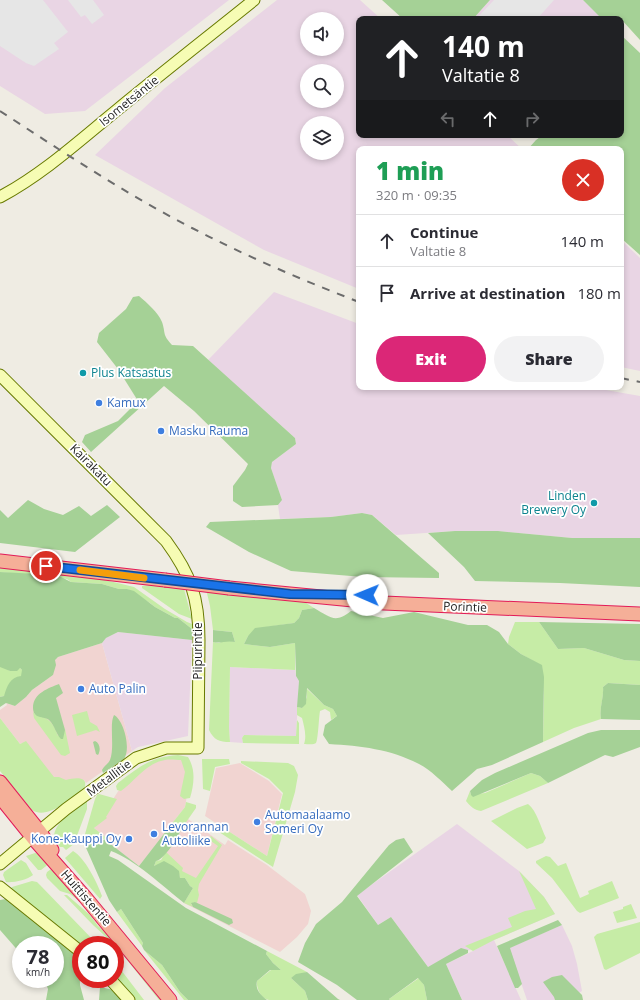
<!DOCTYPE html>
<html lang="en">
<head>
<meta charset="utf-8">
<style>
	:root { --surface:#fff; --page:#f2f2f3; --text:#2b2b33; --muted:#7c7c81; --line:#e1e1e2; --accent:#db2777 }
	body { margin:0; font-family:"Open Sans",sans-serif; background:var(--page); color:var(--text); height:100vh; display:flex; flex-direction:column; font-size:15px; white-space:nowrap }
	* { box-sizing:border-box; margin:0 }
	p { font-size:13px; color:var(--muted) }
	.icon { flex:none; width:22px; height:22px; fill:none; stroke:currentColor; stroke-width:2; stroke-linecap:round; stroke-linejoin:round }
	.map { position:relative; flex:1; overflow:hidden }
	.side { position:absolute; left:356px; top:146px; width:268px; height:244px; display:flex; flex-direction:column; background:var(--surface); border-radius:8px; box-shadow:0 2px 6px #0003 }
	.side>* { flex:none }
	.top-card { position:absolute; left:356px; top:16px; width:268px; height:122px; border-radius:8px; box-shadow:0 2px 6px #0003; background:#202124; color:#fff; overflow:hidden }
	.controls { position:absolute; left:300px; top:12px; display:grid; gap:8px }
	.controls a { display:grid; place-items:center; width:44px; height:44px; border-radius:50%; background:var(--surface); box-shadow:0 2px 6px #0003; font-size:20px }
	.speed { position:absolute; left:12px; top:936px; display:flex; gap:8px; font-size:20px; font-weight:700; text-align:center }
	.speed>* { display:grid; place-content:center; width:52px; height:52px; border-radius:50%; background:var(--surface); box-shadow:0 2px 6px #0003; line-height:1 }
	.speed small { font-size:10px; font-weight:400 }
	.speed .limit { border:6px solid #d22; background:#fff; color:#111 }
	.pin { position:absolute; display:grid; place-items:center; width:34px; height:34px; color:#fff; margin:-17px; border:2px solid #fff; border-radius:50%; box-shadow:0 1px 4px #0007 }
	.me { position:absolute; width:44px; margin:-22px; rotate:271deg; stroke-linejoin:round; filter:drop-shadow(0 0 3px #0008) }
	.turn { display:flex; align-items:center; gap:14px; height:84px; padding:0 20px; font-size:18px }
	.turn .icon { width:52px; height:52px; stroke-width:2.5 }
	.turn b { display:block; font-size:28px; line-height:34px }
	.lanes { display:flex; align-items:center; height:38px; padding:0 20px; background:#0003; justify-content:center; gap:20px; direction:ltr }
	.lanes .off { opacity:.35 }
	.round { display:grid; place-items:center; flex:none; width:42px; height:42px; border-radius:21px; background:var(--page) }
	.head { display:flex; align-items:center; justify-content:space-between; height:68px; padding:0 20px }
	h1 { font-size:24px; font-weight:800; line-height:30px; color:#1e9e55 }
	.action { display:flex; gap:8px; margin-top:auto; padding:8px 20px }
	.action a { flex:1; height:46px; border-radius:24px; background:var(--accent); color:#fff; font-size:16px; font-weight:800; line-height:46px; text-align:center }
	.action a+a { background:var(--page); color:var(--text) }
	ul { padding:0; list-style:none }
	li { display:flex; align-items:center; gap:12px; height:52px; padding:0 20px; border-top:1px solid var(--line) }
	li div { flex:1 }
	li b { display:block; font-size:15px }
	li em { font-style:normal }
	.map>svg:first-child { display:block }
	.commercial { fill:#f1d4d1 }
	.industrial { fill:#e9d5e4; fill-rule:evenodd }
	.grass { fill:#c6eca6 }
	.forest { fill:#a5d196 }
	.parking { fill:#e6e6e6 }
	.lines { fill:none; stroke-linecap:round; stroke-linejoin:round }
	.secondary-casing { stroke:#687a00; stroke-width:13 }
	.trunk-casing { stroke:#e21b58; stroke-width:15 }
	.secondary { stroke:#f6fcb4; stroke-width:11 }
	.trunk { stroke:#f5af98; stroke-width:13 }
	.rail { stroke:#6c6c6c; stroke-width:2; stroke-dasharray:8 8; stroke-linecap:butt }
	.trunk-bridge-casing { stroke:#e21b58; stroke-width:15; stroke-linecap:butt }
	.trunk-bridge { stroke:#f5af98; stroke-width:13 }
	.route-casing { stroke:#114b97; stroke-width:10 }
	.route { stroke:#1a73e8; stroke-width:7 }
	.slow { stroke:#f59e0b; stroke-width:7 }
	.culture-dot { fill:#0f9aa8; stroke:#fff; stroke-width:1.5 }
	.shop-dot { fill:#3f7fe0; stroke:#fff; stroke-width:1.5 }
	.labels { text-anchor:middle; stroke-width:3.5; stroke-linejoin:round; paint-order:stroke }
	.street-label { font-size:12px; fill:#1e1e1e; stroke:#fff }
	.culture-label { font-size:12px; fill:#0d838f; stroke:#fff; text-anchor:start }
	.shop-label { font-size:12px; fill:#366cbe; stroke:#fff; text-anchor:start }
</style>
</head>
<body>
<div class="map">
<svg width="640" height="1000" viewBox="0 0 640 1000">
	<rect width="100%" height="100%" fill="#efece3"/>
	<path class="commercial" d="M102,643L132,751L86,783L84,780L57,787L22,743L20,744L0,718V710L7,705L6,703L15,706L26,697L32,690L53,675L54,660L58,657Z
		M165,758H184L189,765L186,802L185,807L139,866L108,842L109,840L94,828L119,790L145,767Z
		M240,763L269,781L282,794L267,856L205,816L216,768Z
		M188,819L225,845L228,840L267,865L305,894L311,911L308,924L297,937L280,952L184,903L196,884L162,858L178,837L183,824Z"/>
	<path class="industrial" d="M0,0H229L85,111L45,114L0,86Z
		M277,0H360L381,19H359V135H507L522,149H359V289L264,250L95,155L165,88ZM307,19H337V49H307ZM307,71H337V101H307ZM307,123H337V153H307Z
		M490,0H583L603,19H473Z
		M621,240L640,258V371L621,367Z
		M274,292L359,324V387H589L640,396V538H572L498,531H455L396,535L372,515L362,513L331,517L280,519L278,505L282,500L271,468L272,462L296,444L295,438L208,360Z
		M118,632L192,640L188,736L138,747L132,751L102,643L106,638Z
		M230,667L295,670L296,676L299,681L296,736L244,735L242,738L243,743L230,742L229,728Z
		M457,824L519,871L544,897L555,914L494,940L521,1000H462L446,964L473,951L489,942L428,967L391,917L378,925L357,895Z
		M562,925L572,946L577,964L582,991L568,1000H527L509,948Z"/>
	<path class="grass" d="M0,566L101,579L134,587L165,609L187,622L192,624V629L178,618H175L155,607L150,603L127,589H119L102,584L71,582L67,579L0,572Z
		M150,585L184,589L192,619L179,614L142,588V586Z
		M206,589L303,601L314,608L302,610L299,618L294,623L267,627L248,636L244,644L270,647L295,643V670L230,667L229,728L230,742C219,742 214,740 209,730L213,642L219,643L226,640L235,642L232,632L213,630L210,606Z
		M515,622H539L558,649L584,648L624,660L640,661V685L608,683L603,687C604,699 599,708 601,719L574,728L543,742L544,695L542,666L521,654L508,644L509,637Z
		M2,666L10,671L20,668L22,670L23,674L4,696L0,697V667Z
		M306,688L324,705L333,709L337,716L331,720L330,712L325,709L320,711C319,716 318,741 316,743C314,745 307,744 304,744C307,736 304,726 302,718L297,715V707L302,708L307,697Z
		M87,711L90,722L97,726L100,732L96,730L77,736L72,715Z
		M33,712C37,717 42,716 47,719C53,723 56,730 58,736L65,730L64,724L70,753L65,756L61,755L34,718Z
		M0,718L20,744L26,741L54,777H59L66,780C76,777 91,776 83,791C70,799 47,820 32,810L0,771Z
		M297,720L299,723V744L243,743L242,738L244,735L296,736Z
		M178,755L188,757C196,770 194,784 190,798L184,799L180,796L185,772L181,760C176,760 170,759 165,760C146,763 135,781 121,791L117,790L116,786L118,783C139,767 150,757 178,755Z
		M202,759H229L230,764L215,767L210,791L203,789Z
		M241,761L288,763L294,766L298,775L295,792L273,867L219,832L222,827L267,856L283,793L269,779L241,763Z
		M531,773L540,776L548,783L481,811C474,810 470,806 466,801L470,791L471,795L485,793Z
		M99,794L117,799L106,817L107,818L94,828L109,840L108,842L106,839L83,841L95,799L97,795Z
		M87,800V809L75,841L74,844L66,850L63,847H60C42,831 71,813 82,802Z
		M186,802L196,805V808L182,828L170,826L185,807Z
		M528,804C537,811 541,828 546,838L543,843L527,849L491,821L517,808Z
		M211,836L222,845L199,884L198,890L199,895L197,903L195,902L191,904L193,907L184,903L193,888L190,886L185,878H180L179,874L158,865L154,866L156,861L161,860L166,852L183,868L182,871L196,878L218,846L208,839Z
		M73,851C85,858 97,882 102,896L100,899L65,858Z
		M35,853L40,854L50,863L41,870H38L26,856Z
		M546,856L550,857L558,866L566,863L580,898L589,894L588,891L612,881L619,898L580,913L577,911L552,878L536,863V861Z
		M21,860L26,863L33,875C27,880 13,883 6,882L3,875L4,872Z
		M54,867L87,907L70,894L60,891L47,878L46,875L47,872Z
		M519,871L544,897L555,914L494,940L473,951L465,946L512,927L508,918L525,911L536,909Z
		M32,881L37,882L40,885L98,945H81L10,890L12,887Z
		M64,895H67L90,915L98,926L121,944L167,1000H159L115,945L93,925Z
		M631,904L637,918L617,923L613,912L623,909V907Z
		M121,909L143,943L142,946L117,912Z
		M640,922V953L606,970L604,969L594,937L597,934Z
		M144,950L162,965L180,992L188,1000H184Z
		M267,951L307,972L291,978L305,991L308,1000C295,1000 281,1000 269,1000C261,999 256,988 257,981L271,970H281L273,963L266,954Z
		M115,963L118,966L144,1000H134L115,978Z
		M419,978L424,985L427,1000H390L389,999Z"/>
	<path class="forest" d="M382,0H490L473,19H403Z
		M583,0H640V40L621,19L617,17L599,16Z
		M621,35L640,53V255L621,238V149H528L536,140L543,135H621Z
		M139,296C147,303 158,312 162,322C166,334 162,334 172,345L193,346L295,438L296,444L272,462L271,468L282,500L278,505L242,507L233,501V486L245,470L248,464L194,411L164,386L91,452L82,442L85,435L118,421L138,401L118,369L97,342L99,333L126,309L133,297Z
		M28,500L44,509L63,515L79,506L91,516L107,505L120,517L75,552L0,543V510L8,518Z
		M362,513L372,515L439,573V578L363,577L291,571L249,552L206,527L210,522L331,517Z
		M455,531H498L572,538H640V587L560,583L475,581L464,567L428,533Z
		M0,572L57,575L71,582L102,584L119,589H127L134,591L155,607L175,618H178L192,629V640L118,632L106,638L102,643L58,657L55,660L56,665L53,675L32,690L26,697L15,706L6,703L0,707V697L4,696C7,686 10,677 21,676L22,670L20,668L17,671H10L0,667Z
		M314,608C330,617 335,624 351,611L383,618L414,612L468,625H487L499,632L508,644L521,654L542,665L544,677L543,742L492,765L477,769L452,791C442,782 431,770 419,764C390,749 361,746 329,744L323,735L325,725L337,716L333,709L324,705L307,688L306,704L302,708L297,707L299,681L296,676L295,643L270,647L244,644L248,636L255,628L294,623L299,618L302,610Z
		M539,622L640,624V661L624,660L584,648L558,649Z
		M213,630L232,632L235,642C225,640 222,644 213,642Z
		M608,683L640,685V720L601,719C599,708 604,698 603,687Z
		M59,684L63,693L56,698L65,730L63,739H61C56,734 55,726 49,720C45,717 41,718 37,716C34,714 33,711 33,708C33,693 49,688 59,684Z
		M114,715C124,720 132,751 123,760L103,773L102,770C104,766 108,764 110,760C115,747 109,724 114,715Z
		M601,730H640V747L613,757L605,755L548,783L540,776L531,773L473,797L471,795L470,791L482,780L495,773L588,733Z
		M95,741C100,743 101,750 98,755L96,754L93,742Z
		M170,826L182,828C178,837 165,859 156,861L154,866L164,861L173,866L179,871L180,878H185L190,886L193,888L184,903C164,887 134,859 111,851L109,856L118,860L186,908L267,951L266,954L273,963L281,970H270L257,981C255,990 261,995 267,1000H188L180,992L162,965L144,950L142,946L143,943L121,909L117,912L109,900L83,841H100L106,839L108,842L139,866Z
		M404,838L413,852L357,896L378,925L391,917L428,967L461,948L468,950V953L446,964L462,1000H427L424,985L418,978L389,999L390,1000H357L337,985L298,962L305,943L316,924L342,902L389,845L396,840Z
		M6,899L56,937L79,956L80,985L84,1000H46L48,989L44,979H55V945H21V954L0,930V900Z
		M195,902L232,919L233,923L229,925L193,907L191,903Z
		M558,920L562,925L510,948L522,984L518,988H515L497,946Z
		M307,972L338,999L340,1000H308L305,991L291,978L296,974Z
		M562,975L582,995L583,1000H555L554,997L543,982L552,977Z
		M100,987L114,990L123,1000H99Z"/>
	<path class="parking" d="M0,0H43L68,32L54,43L59,49L34,66L26,63L0,46Z
		M68,0H93L104,15L92,24L85,15L81,17Z
		M494,0H554L537,19H476Z"/>
	<g class="lines">
		<g class="secondary-casing">
			<path id="secondary" d="M0,197C43,174 79,141 117,110C162,73 208,37 254,0
				M0,375L166,541C191,575 199,598 199,640L198,748H166L136,758L66,809L0,864
				M0,887L81,952
				M110,979L129,1000"/>
		</g>
		<g class="trunk-casing">
			<path id="trunk" d="M0,561L165,580
				M229,588L384,603L640,614
				M0,782L40,832L52,850
				M0,797L33,838L85,897L170,1000"/>
		</g>
		<use href="#secondary" class="secondary"/>
		<use href="#trunk" class="trunk"/>
		<path class="rail" d="M0,111C63,152 126,194 192,228C246,256 302,280 359,302
			M621,378L640,382"/>
		<g class="trunk-bridge-casing">
			<path id="trunk-bridge" d="M165,580L229,588"/>
		</g>
		<use href="#trunk-bridge" class="trunk-bridge"/>
	</g>
	<g class="lines">
		<g class="route-casing">
			<path id="route" d="M46,566L290,594L367,595"/>
		</g>
		<use href="#route" class="route"/>
		<path class="slow" d="M80,570L144,578"/>
	</g>
	<g class="culture-dot">
		<circle cx="83" cy="373" r="4"/>
		<circle cx="594" cy="503" r="4"/>
	</g>
	<g class="shop-dot">
		<circle cx="99" cy="403" r="4"/>
		<circle cx="161" cy="431" r="4"/>
		<circle cx="81" cy="689" r="4"/>
		<circle cx="257" cy="822" r="4"/>
		<circle cx="154" cy="834" r="4"/>
		<circle cx="129" cy="839" r="4"/>
	</g>
	<g class="labels">
		<g class="street-label">
			<text transform="translate(129 101) rotate(-39)" y="4">Isometsäntie</text>
			<text transform="translate(91 465) rotate(45)" y="4">Kairakatu</text>
			<text transform="translate(465 607) rotate(2)" y="4">Porintie</text>
			<text transform="translate(198 651) rotate(-90)" y="4">Piipurintie</text>
			<text transform="translate(109 778) rotate(-37)" y="4">Metallitie</text>
			<text transform="translate(86 898) rotate(49)" y="4">Huittistentie</text>
		</g>
		<g class="culture-label">
			<text x="91" y="377">Plus Katsastus</text>
			<text x="586" y="500" text-anchor="end">Linden<tspan x="586" dy="14">Brewery Oy</tspan></text>
		</g>
		<g class="shop-label">
			<text x="107" y="407">Kamux</text>
			<text x="169" y="435">Masku Rauma</text>
			<text x="89" y="693">Auto Palin</text>
			<text x="265" y="819">Automaalaamo<tspan x="265" dy="14">Someri Oy</tspan></text>
			<text x="162" y="831">Levorannan<tspan x="162" dy="14">Autoliike</tspan></text>
			<text x="121" y="843" text-anchor="end">Kone-Kauppi Oy</text>
		</g>
	</g>
</svg>
<div class="controls">
<a><svg class="icon" aria-label="sound" viewBox="0 0 24 24"><path d="M4 9h4l5-4v14l-5-4H4zM17 9q2 3 0 6"/></svg></a>
<a><svg class="icon" aria-label="search" viewBox="0 0 24 24"><circle cx="10" cy="10" r="6"/><path d="M15 15l6 6"/></svg></a>
<a><svg class="icon" aria-label="layers" viewBox="0 0 24 24"><path d="M12 4l9 5-9 5-9-5zM3 14l9 5 9-5"/></svg></a>
</div>
<div class="speed"><div>78<small>km/h</small></div><div class="limit">80</div></div>
<div class="pin" style="left:46px;top:566px;background:#d93025"><svg class="icon" aria-label="arrive" viewBox="0 0 24 24"><path d="M6 21V4h12l-3 4 3 4H6"/></svg></div>
<svg class="me" style="left:367px;top:595px" viewBox="-20 -20 40 40"><circle r="19" fill="#fff"/><path d="M0-13L10 11 0 6-10 11z" fill="#1a73e8"/></svg>
<div class="top-card">
<div class="turn"><svg class="icon" aria-label="ahead" viewBox="0 0 24 24"><path d="M12 20V5M6 11l6-6 6 6"/></svg><div><b>140 m</b>Valtatie 8</div></div>
<div class="lanes"><svg class="icon off" aria-label="left" viewBox="0 0 24 24"><path d="M17 20v-9H6M10 6l-5 5 5 5"/></svg><svg class="icon" aria-label="ahead" viewBox="0 0 24 24"><path d="M12 20V5M6 11l6-6 6 6"/></svg><svg class="icon off" aria-label="right" viewBox="0 0 24 24"><path d="M7 20v-9h11M14 6l5 5-5 5"/></svg></div>
</div>
<section class="side">
<div class="head"><div><h1>1 min</h1><p>320 m · 09:35</p></div><a class="round" style="background:#d93025;color:#fff"><svg class="icon" aria-label="close" viewBox="0 0 24 24"><path d="M6 6l12 12M18 6L6 18"/></svg></a></div>
<ul>
<li><svg class="icon" aria-label="ahead" viewBox="0 0 24 24"><path d="M12 20V5M6 11l6-6 6 6"/></svg><div><b>Continue</b><p>Valtatie 8</p></div><em>140 m</em></li>
<li><svg class="icon" aria-label="arrive" viewBox="0 0 24 24"><path d="M6 21V4h12l-3 4 3 4H6"/></svg><div><b>Arrive at destination</b></div><em>180 m</em></li>
</ul>
<div class="action"><a>Exit</a><a>Share</a></div>
</section>
</div>
</body>
</html>
